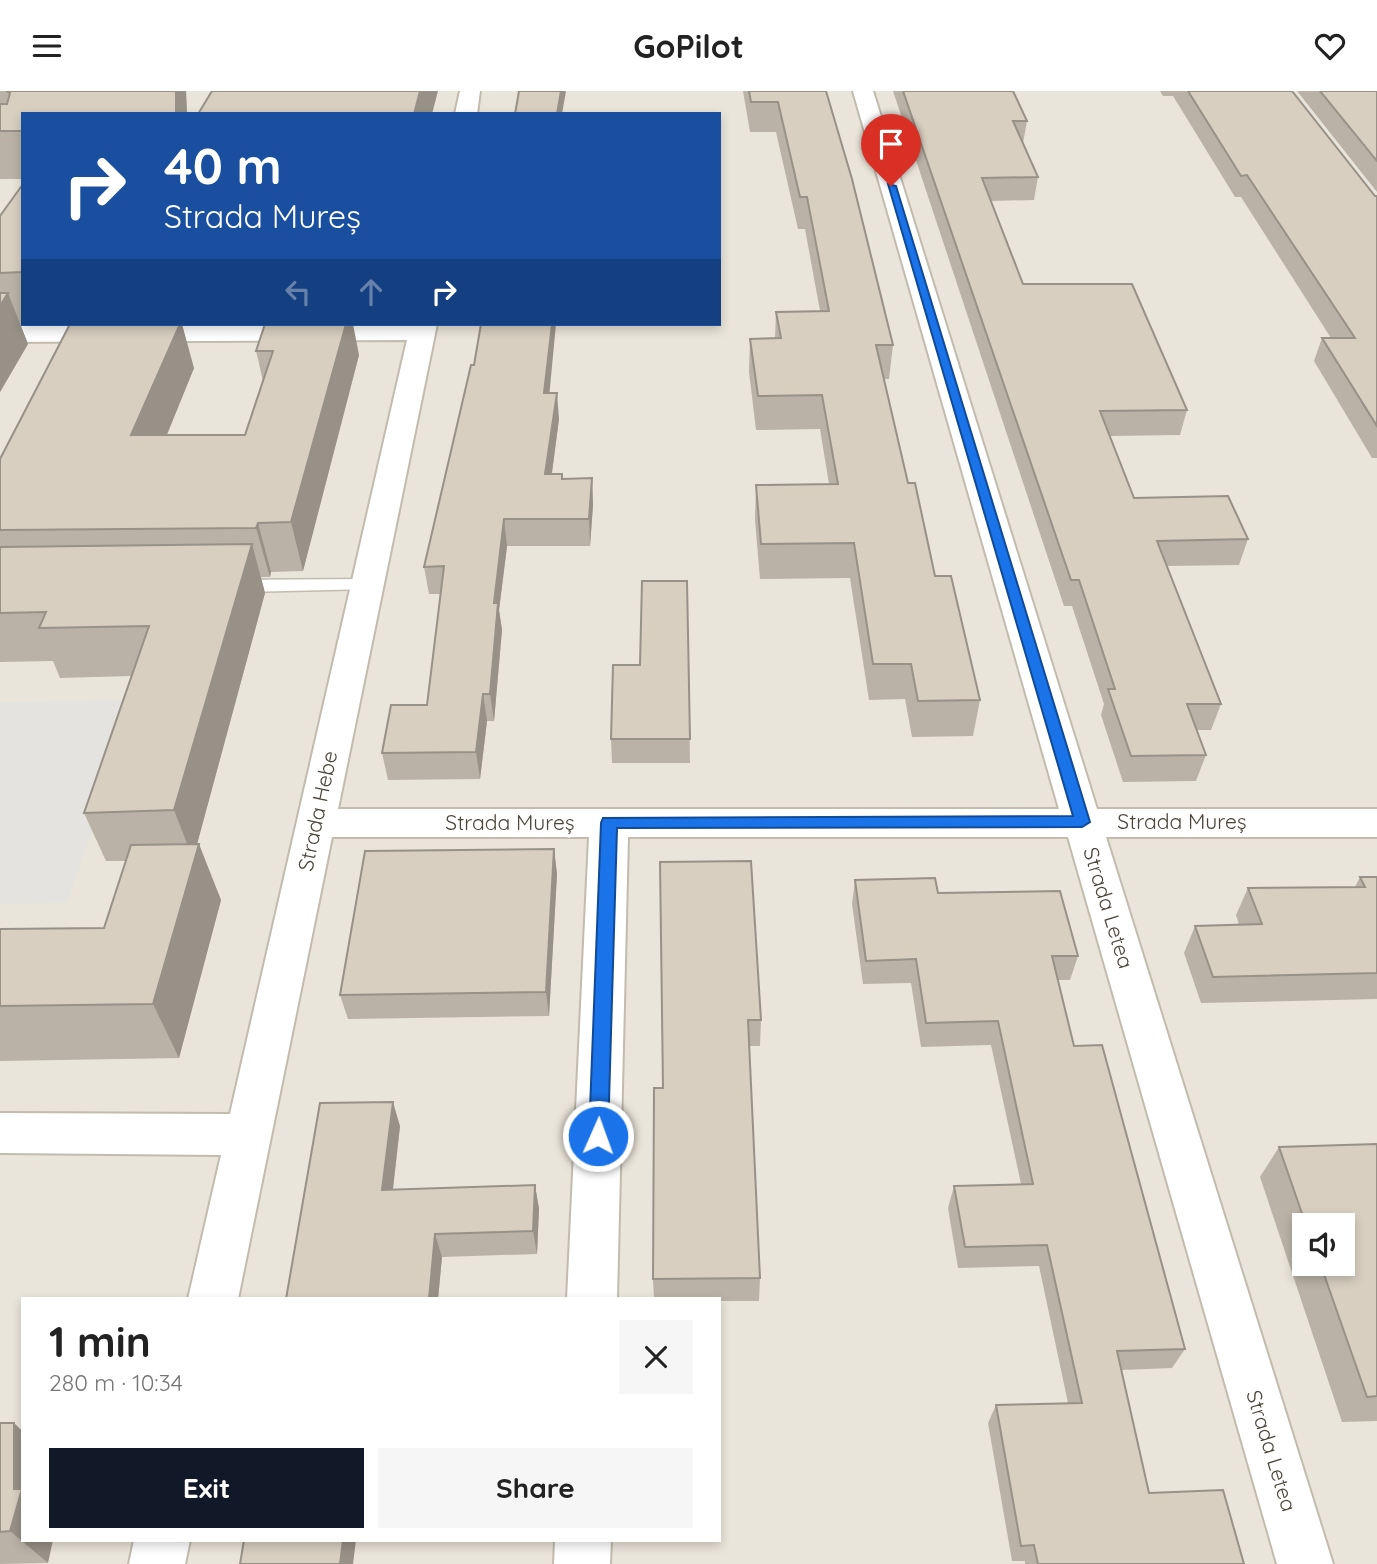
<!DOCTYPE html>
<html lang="en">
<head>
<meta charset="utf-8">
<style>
	:root { --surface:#fff; --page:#f6f6f6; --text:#222; --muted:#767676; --accent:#111827 }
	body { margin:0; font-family:Quicksand,sans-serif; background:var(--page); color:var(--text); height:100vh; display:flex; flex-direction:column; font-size:26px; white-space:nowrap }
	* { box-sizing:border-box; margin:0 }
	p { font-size:23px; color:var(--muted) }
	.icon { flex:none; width:38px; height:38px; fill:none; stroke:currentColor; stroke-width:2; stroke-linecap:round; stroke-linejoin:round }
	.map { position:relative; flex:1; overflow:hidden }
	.side { position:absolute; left:21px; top:1206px; width:700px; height:245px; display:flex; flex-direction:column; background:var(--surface); border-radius:0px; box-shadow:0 4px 10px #0003 }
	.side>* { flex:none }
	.banner { position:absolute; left:21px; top:21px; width:700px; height:214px; border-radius:0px; box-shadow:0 4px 10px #0003; background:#1a4fa0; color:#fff; overflow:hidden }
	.fabs { position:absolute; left:1292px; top:1122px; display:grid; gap:14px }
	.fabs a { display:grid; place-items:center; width:63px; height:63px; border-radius:0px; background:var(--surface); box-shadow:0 4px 10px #0003; font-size:35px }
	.pin { position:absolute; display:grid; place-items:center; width:60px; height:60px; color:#fff; margin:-72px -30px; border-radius:50% 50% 50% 0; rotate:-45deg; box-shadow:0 0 7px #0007 }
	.pin .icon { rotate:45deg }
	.me { position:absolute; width:77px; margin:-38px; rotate:2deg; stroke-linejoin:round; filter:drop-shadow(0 0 5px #0008) }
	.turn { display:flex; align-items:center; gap:24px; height:147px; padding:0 28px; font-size:32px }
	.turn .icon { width:91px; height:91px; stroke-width:2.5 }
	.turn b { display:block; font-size:49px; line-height:60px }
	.lanes { display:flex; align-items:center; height:66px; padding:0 28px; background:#0003; justify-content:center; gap:35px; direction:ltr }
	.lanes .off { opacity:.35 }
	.round { display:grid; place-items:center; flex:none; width:74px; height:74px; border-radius:0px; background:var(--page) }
	.summary { display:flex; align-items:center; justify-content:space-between; height:119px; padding:0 28px }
	h1 { font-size:42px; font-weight:700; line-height:52px }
	.cta { display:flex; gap:14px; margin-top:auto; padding:14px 28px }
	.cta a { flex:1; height:80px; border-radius:0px; background:var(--accent); color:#fff; font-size:28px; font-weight:700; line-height:80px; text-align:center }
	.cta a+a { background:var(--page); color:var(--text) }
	header { display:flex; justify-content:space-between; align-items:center; height:91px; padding:0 28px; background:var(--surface); font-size:32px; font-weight:700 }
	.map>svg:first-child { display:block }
	.residential { fill:#eae5da; fill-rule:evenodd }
	.parking { fill:#e5e3e0 }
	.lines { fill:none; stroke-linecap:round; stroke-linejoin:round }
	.lane-casing { stroke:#c2bbae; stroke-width:3 }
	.street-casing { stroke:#c2bbae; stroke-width:4 }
	.lane { fill:#fff; fill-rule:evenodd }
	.street { fill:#fff; fill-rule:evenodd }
	.wall { fill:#bab2a6; fill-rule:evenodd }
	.shaded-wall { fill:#979187 }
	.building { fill:#d8cfc1; stroke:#979187; stroke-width:2 }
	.route { fill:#1a73e8; stroke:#114b97; stroke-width:2 }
	.labels { text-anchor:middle; stroke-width:7; stroke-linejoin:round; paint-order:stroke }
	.street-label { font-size:21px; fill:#4b4439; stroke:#fff }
</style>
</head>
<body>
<header><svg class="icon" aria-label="menu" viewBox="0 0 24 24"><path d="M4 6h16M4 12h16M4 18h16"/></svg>GoPilot<svg class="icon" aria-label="heart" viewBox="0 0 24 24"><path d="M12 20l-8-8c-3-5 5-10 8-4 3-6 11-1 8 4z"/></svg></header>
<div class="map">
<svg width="1377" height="1473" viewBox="0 0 1377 1473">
	<rect width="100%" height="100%" fill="#f6f3ec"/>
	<path class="residential" d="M0,0H1377V1473H0ZM23,23H719V233H23ZM1304,1134H1342V1172H1304ZM23,1208H719V1449H23Z"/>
	<path class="parking" d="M137,609L67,812L0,813V611Z"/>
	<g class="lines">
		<g class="lane-casing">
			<path id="lane" d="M367,488L373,490L376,494L373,498L237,501L228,495L237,489Z"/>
		</g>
		<g class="street-casing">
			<path id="street" d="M460,0H480L477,23H455Z
				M853,0H873L1097,718H1377V746H1106L1333,1473H1277L1068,746H628L617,1208H567L589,746H332L238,1208H188L221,1064L0,1062V1022L230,1023L407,249L0,251V235L437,233L338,718H1059Z
				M134,1449H190L185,1473H129Z
				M555,1449H611L610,1473H554Z"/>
		</g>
		<use href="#lane" class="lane"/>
		<use href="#street" class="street"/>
	</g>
	<path class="wall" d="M0,0H186L187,23H23V88H0Z
		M743,0H826L893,254L889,288H884L908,392L935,485L980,609L973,645L912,646L905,608L869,609L850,487L760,488L755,429L756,394L829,393L820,338L756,339L749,281L750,248L775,247L776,221L820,220L805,138H798L776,41H750Z
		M893,0H1013L1027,30L1023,52L1038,86L1034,109L990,110L1023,193L1187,319L1180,344L1110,345L1134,407L1248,448L1239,474L1167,475L1221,613L1211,639H1197L1206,664L1196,690L1123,691L1101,624L1104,613L1072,515H1064Z
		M1160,0H1292L1375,105H1377V367H1372L1314,270L1322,247H1331L1241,106H1235L1173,5H1163Z
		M1297,0H1377V101Z
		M23,93V233H20L28,253L0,301V125Z
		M265,233L359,264L303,480L271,481L270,486H261L265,502L197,753L221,809L179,967L0,970V838L104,837L126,770H106L84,722L131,585L60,587L53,570L0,571V368L194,277L167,344H245L263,290L256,260Z
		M549,302L559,328L552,383L562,388L592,387L593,414L590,455H507L499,519L502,539L494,630H487L480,688L388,689L382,662L427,614L441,503H429L424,476Z
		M687,490L690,672H612L611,648L640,574Z
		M554,758L557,783L549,925L348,928L340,904Z
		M660,771L761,929L760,955H749L760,1187L759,1210H719V1208H654L653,1188L663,997Z
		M1360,786H1377V908L1201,912L1184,862L1195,835L1239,834L1236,824L1248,797L1355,796Z
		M855,789L938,802L1078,865L1070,889H1058L1074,955L1185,1258L1172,1277L1121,1279L1149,1402L1244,1473H1025V1470H1012L988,1332L996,1314L1068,1312L1039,1175L958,1177L948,1117L954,1095L1021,1093L991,954L921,956L911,892L863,893L852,813Z
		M400,1035L393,1099L535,1094L539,1118L537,1163L442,1166L438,1208H286Z
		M1377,1053V1330L1342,1331L1260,1086L1279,1056ZM1304,1134H1342V1172H1304Z
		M0,1332H14L23,1341V1449L48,1472L0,1473Z"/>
	<path class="shaded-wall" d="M176,0H186L187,23H176Z
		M420,0H438L432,23H414Z
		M561,0H566L562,23H557Z
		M8,202L28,253L0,301V215Z
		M180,233H182L194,277L147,392L131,344Z
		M346,233H353L359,264L303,480L291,431Z
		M552,233H556L547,328L544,302Z
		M557,302L559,328L548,410L545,383Z
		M592,387L593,414L590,455L589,428Z
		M504,428L507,455L499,519L502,539L494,630L490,603L494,512Z
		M258,432L271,481L270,486L256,437Z
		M252,453L265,502L193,768L174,719Z
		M483,603L487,630L480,688L476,661Z
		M199,753L221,809L179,967L153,913Z
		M554,758L557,783L549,925L546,901Z
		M393,1011L400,1035L390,1123L382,1099Z
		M535,1094L539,1118L537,1163L533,1140Z
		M435,1143L442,1166L438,1208H429Z
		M14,1332L23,1341V1449H53L48,1472L10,1440L14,1398Z
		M343,1449H356L353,1473H340Z"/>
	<path class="building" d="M7,0H176V23H23V40H0V13H7L10,2Z
		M212,0H420L414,23H198Z
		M519,0H561L557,23H515Z
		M749,0H826L852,88L893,254H876L908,392H915L935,485H951L980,609L918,610L911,573H873L854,452L761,453L756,394L838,393L822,304L758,305L750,248L781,247L776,221L829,220L807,106H800L778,11H751Z
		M903,0H1013L1027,30H1013L1038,86L982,87L1023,193H1132L1187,319L1100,320L1134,407L1228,405L1248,448L1157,450L1221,613H1187L1206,664L1131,665L1108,598H1115L1079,489H1071Z
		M1188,0H1292L1375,105H1377V335L1322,247H1355L1247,84L1241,85Z
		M1320,0H1377V70Z
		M23,93V179L22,181L0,182V125Z
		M0,202H8L0,215Z
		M70,233H180L131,344H245L273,260H256L265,233H346L291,431L258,432L256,437L0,439V368Z
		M481,233H552L544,302H557L545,383H562V388L592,387L589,428H504L494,512H498L490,603H483L476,661L382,662L391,614H427L444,475L424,476L471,274H474Z
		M252,453L174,719L84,722L149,535L39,537L46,521L0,522V456Z
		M642,490H687L690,648H611L613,574H640Z
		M199,753L153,913L0,915V838L104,837L131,754Z
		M554,758L546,901L340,904L365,760Z
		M751,770L761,929H748L760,1187L653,1188L654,997H663L660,771Z
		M1360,786H1377V882L1213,886L1195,835L1262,833L1248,797L1365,796Z
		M935,787L938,802L1060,800L1078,865H1052L1074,955L1102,954L1185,1258L1117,1260L1149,1402L1223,1399L1244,1473H1038L1034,1454L1021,1455L996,1314L1082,1312L1047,1154L965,1156L954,1095L1033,1093L998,930L926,932L916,868L866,870L855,789Z
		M393,1011L382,1099L535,1094L533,1140L435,1143L429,1208H286L320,1012Z
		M1377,1053V1305L1367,1306L1320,1172H1342V1134H1306L1279,1056Z
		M0,1332H14V1398H22L10,1440L0,1441Z
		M244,1449H343L340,1473H240Z"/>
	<path class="route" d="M888,93L896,95L1090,731L1082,736L617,737L608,1045L605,1051L598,1053L592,1051L589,1045L601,732L603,727L1073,725Z"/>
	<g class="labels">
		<g class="street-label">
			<text transform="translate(318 720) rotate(-78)" y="7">Strada Hebe</text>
			<text x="1182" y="738">Strada Mureș</text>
			<text x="510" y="739">Strada Mureș</text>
			<text transform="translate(1108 817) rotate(73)" y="7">Strada Letea</text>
			<text transform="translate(1271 1360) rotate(73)" y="7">Strada Letea</text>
		</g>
	</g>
</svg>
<div class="fabs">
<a><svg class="icon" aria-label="sound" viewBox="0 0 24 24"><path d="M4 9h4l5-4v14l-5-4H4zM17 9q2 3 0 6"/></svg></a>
</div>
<div class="pin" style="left:891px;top:95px;background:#d93025"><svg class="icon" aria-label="arrive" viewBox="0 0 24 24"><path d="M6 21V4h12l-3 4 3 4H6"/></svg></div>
<svg class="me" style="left:598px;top:1045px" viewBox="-20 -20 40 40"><circle r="17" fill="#1a73e8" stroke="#fff" stroke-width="3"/><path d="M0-11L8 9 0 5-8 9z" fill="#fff"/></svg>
<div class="banner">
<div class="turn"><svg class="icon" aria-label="right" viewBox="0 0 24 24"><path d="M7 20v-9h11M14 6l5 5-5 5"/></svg><div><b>40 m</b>Strada Mureș</div></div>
<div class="lanes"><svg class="icon off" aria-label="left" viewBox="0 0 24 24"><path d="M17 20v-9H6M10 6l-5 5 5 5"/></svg><svg class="icon off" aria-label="ahead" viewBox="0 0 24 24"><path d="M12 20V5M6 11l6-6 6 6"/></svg><svg class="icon" aria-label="right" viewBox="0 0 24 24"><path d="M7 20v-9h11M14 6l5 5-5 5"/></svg></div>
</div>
<section class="side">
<div class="summary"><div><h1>1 min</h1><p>280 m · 10:34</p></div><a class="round"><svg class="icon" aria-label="close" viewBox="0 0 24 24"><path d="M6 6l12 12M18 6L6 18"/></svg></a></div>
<div class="cta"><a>Exit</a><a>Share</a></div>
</section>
</div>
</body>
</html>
